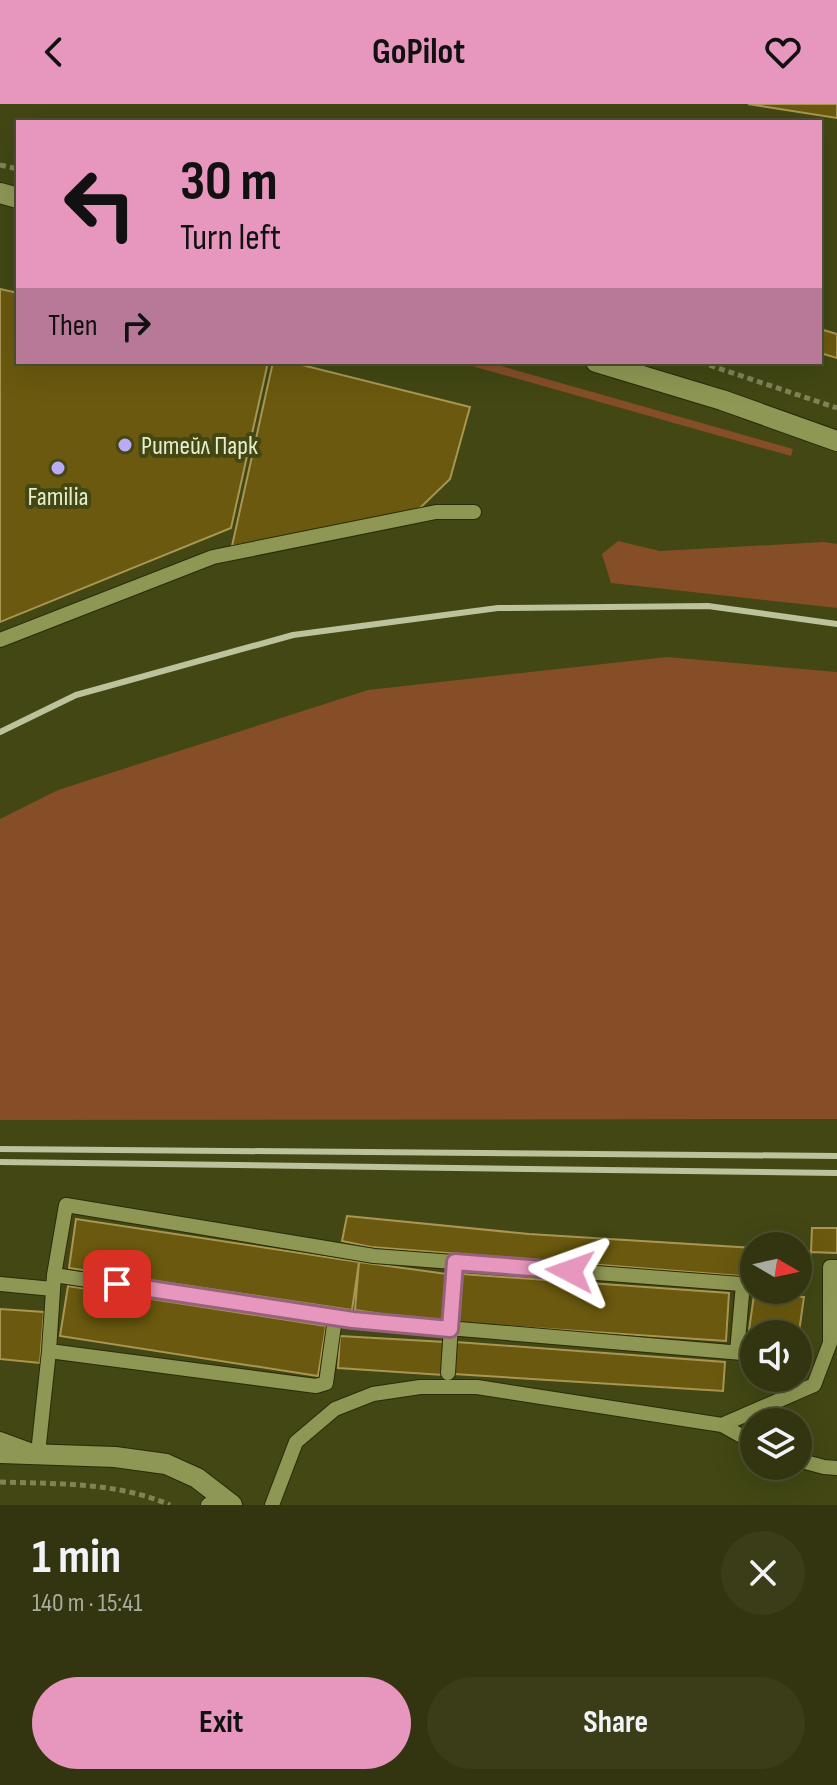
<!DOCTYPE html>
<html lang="en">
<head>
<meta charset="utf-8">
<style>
	:root { --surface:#32350f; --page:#3a3d18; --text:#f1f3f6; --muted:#a8ab9e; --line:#4d502f; --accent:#e797bd }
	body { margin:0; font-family:"Sofia Sans Condensed",sans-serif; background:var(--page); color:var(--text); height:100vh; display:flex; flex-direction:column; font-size:30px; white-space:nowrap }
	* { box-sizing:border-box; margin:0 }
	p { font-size:26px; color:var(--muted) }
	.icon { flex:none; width:44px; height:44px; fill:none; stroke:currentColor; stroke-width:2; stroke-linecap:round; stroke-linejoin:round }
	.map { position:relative; height:1401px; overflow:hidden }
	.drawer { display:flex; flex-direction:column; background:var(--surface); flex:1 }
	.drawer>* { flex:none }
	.guide { position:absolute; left:16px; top:16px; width:806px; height:244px; border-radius:0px; box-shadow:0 8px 32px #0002,0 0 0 2px var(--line); background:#e797bd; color:#111; overflow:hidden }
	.needle { width:52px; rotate:99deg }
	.controls { position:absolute; left:740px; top:1128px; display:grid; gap:16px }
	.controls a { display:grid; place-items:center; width:72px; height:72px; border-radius:50%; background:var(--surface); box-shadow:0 8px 32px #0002,0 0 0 2px var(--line); font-size:40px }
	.pin { position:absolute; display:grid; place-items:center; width:68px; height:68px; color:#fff; margin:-34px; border-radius:16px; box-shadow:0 4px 12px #0006 }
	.me { position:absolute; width:88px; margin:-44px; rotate:274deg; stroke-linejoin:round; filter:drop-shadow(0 0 6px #0008) }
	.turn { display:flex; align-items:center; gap:28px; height:168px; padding:0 32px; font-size:36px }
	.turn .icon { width:104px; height:104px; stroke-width:2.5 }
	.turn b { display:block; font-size:56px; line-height:68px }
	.then { display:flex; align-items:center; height:76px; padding:0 32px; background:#0003; gap:16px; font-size:30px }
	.round { display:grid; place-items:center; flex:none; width:84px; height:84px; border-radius:42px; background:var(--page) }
	.head { display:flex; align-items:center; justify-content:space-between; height:136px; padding:0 32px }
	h1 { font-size:48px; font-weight:700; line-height:60px }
	.cta { display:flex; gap:16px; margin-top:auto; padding:16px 32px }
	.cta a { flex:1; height:92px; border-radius:48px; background:var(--accent); color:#111; font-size:32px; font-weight:700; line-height:92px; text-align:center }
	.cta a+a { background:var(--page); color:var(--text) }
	header { display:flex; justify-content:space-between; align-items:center; height:104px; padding:0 32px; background:var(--accent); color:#111; font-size:36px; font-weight:700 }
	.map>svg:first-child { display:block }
	.green { fill:#854e27 }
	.building { fill:#6a590e; stroke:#a99653; stroke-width:2 }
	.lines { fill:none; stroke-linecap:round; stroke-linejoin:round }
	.lane-casing { stroke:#292c08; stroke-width:16 }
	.street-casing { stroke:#292c08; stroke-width:22 }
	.secondary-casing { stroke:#292c08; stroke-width:22 }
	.path { stroke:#7f8457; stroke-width:5; stroke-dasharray:6 4; stroke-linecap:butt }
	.lane { stroke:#8f9754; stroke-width:14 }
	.street { stroke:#8f9754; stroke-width:20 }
	.secondary { stroke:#8f9754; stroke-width:20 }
	.rail { stroke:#bcc29c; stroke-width:6 }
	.route-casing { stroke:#96627b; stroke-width:20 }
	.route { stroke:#e797bd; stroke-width:14 }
	.poi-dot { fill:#bbaaf6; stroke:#424714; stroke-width:3 }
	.labels { text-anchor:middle; stroke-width:8; stroke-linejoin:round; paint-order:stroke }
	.poi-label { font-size:26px; fill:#e7edcb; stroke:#424714; text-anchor:start }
</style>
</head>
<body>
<header><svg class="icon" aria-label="back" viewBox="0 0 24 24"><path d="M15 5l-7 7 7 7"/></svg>GoPilot<svg class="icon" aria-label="heart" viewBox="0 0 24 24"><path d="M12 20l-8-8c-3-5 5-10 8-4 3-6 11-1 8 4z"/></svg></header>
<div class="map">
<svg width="837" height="1401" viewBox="0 0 837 1401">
	<rect width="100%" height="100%" fill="#424714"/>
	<path class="green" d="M458,258H487L793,345L791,352Z
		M618,437L660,447L824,438L837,440V504L611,479L602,450Z
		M667,553L837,568V1015L0,1016V715L58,686L368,586Z"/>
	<path class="building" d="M748,0H837V14Z
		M0,185L18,189V258H268L231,424L0,518Z
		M820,225L837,230V254L820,249Z
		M273,258H290L470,303L450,375L420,404L376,419L232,442Z
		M347,1112L529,1130L754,1144V1173L371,1143L342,1137Z
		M76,1115L359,1158L352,1206L69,1164Z
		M812,1124H837V1149L811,1148Z
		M798,1147L811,1148L806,1177L798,1176Z
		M359,1158L447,1170L443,1219L355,1206Z
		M461,1170L729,1189L726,1237L458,1219Z
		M68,1182L326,1222L318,1272L60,1232Z
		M754,1191L804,1193L798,1235V1230H754V1234L748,1233Z
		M0,1205L44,1208L40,1259L0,1255Z
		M340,1232L445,1238L443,1271L338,1264Z
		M456,1238L725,1258L723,1287L454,1270Z"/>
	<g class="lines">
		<g class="lane-casing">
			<path id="lane" d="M0,536L213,453L436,408H474
				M54,1171L353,1216L754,1250
				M0,1180L53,1185
				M335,1214L326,1279L316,1282L49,1247L54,1171L66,1101L374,1152L754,1181
				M737,1248L743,1180
				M448,1269L455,1158
				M722,1321L814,1281L830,1239V1163H837
				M0,1335L38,1349L49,1247
				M798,1356L824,1363L837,1364
				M208,1401L221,1391
				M272,1401L296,1338L335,1305L373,1290L420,1283H477L722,1321L754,1339"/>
		</g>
		<g class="street-casing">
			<path id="street" d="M0,1349L115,1353L166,1360L197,1374L232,1401"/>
		</g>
		<g class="secondary-casing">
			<path id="secondary" d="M0,89L18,94
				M596,258L722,296L837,337"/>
		</g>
		<path class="path" d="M0,61L18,65
			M700,258L837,304
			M0,1378C58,1380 117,1378 170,1401"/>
		<use href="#lane" class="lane"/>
		<use href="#street" class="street"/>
		<use href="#secondary" class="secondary"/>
		<path class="rail" d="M0,628L76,591L293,531L498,504L708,502L837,520
			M0,1045L837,1052
			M0,1058L837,1069"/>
	</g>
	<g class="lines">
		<g class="route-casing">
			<path id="route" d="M117,1180L353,1216L450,1225L455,1158L570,1167"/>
		</g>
		<use href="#route" class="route"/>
	</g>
	<g class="poi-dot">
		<circle cx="125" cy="341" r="8"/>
		<circle cx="58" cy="364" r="8"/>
	</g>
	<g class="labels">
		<g class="poi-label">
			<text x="141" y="350">Ритейл Парк</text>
			<text x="58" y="401" text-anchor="middle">Familia</text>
		</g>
	</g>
</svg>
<div class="controls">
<a><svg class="needle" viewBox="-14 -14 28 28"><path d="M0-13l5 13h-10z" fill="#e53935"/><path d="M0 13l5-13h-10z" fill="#a8ab9e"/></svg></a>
<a><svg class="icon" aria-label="sound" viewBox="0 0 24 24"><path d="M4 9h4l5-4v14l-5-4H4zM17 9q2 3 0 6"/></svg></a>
<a><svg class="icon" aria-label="layers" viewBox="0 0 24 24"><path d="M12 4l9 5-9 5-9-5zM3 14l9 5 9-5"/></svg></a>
</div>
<div class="pin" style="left:117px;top:1180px;background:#d93025"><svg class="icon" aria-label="arrive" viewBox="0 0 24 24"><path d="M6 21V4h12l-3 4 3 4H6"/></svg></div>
<svg class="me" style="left:570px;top:1167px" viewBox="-20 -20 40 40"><path d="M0-17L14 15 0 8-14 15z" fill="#e797bd" stroke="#fff" stroke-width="4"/></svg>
<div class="guide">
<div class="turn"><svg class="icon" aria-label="left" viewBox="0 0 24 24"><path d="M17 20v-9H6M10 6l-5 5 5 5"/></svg><div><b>30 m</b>Turn left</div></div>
<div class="then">Then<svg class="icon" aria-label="right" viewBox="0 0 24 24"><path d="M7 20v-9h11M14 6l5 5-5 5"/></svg></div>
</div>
</div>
<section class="drawer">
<div class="head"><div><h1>1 min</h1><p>140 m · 15:41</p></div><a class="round"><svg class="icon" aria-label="close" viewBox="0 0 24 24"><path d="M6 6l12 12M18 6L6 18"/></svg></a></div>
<div class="cta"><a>Exit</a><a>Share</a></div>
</section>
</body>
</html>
